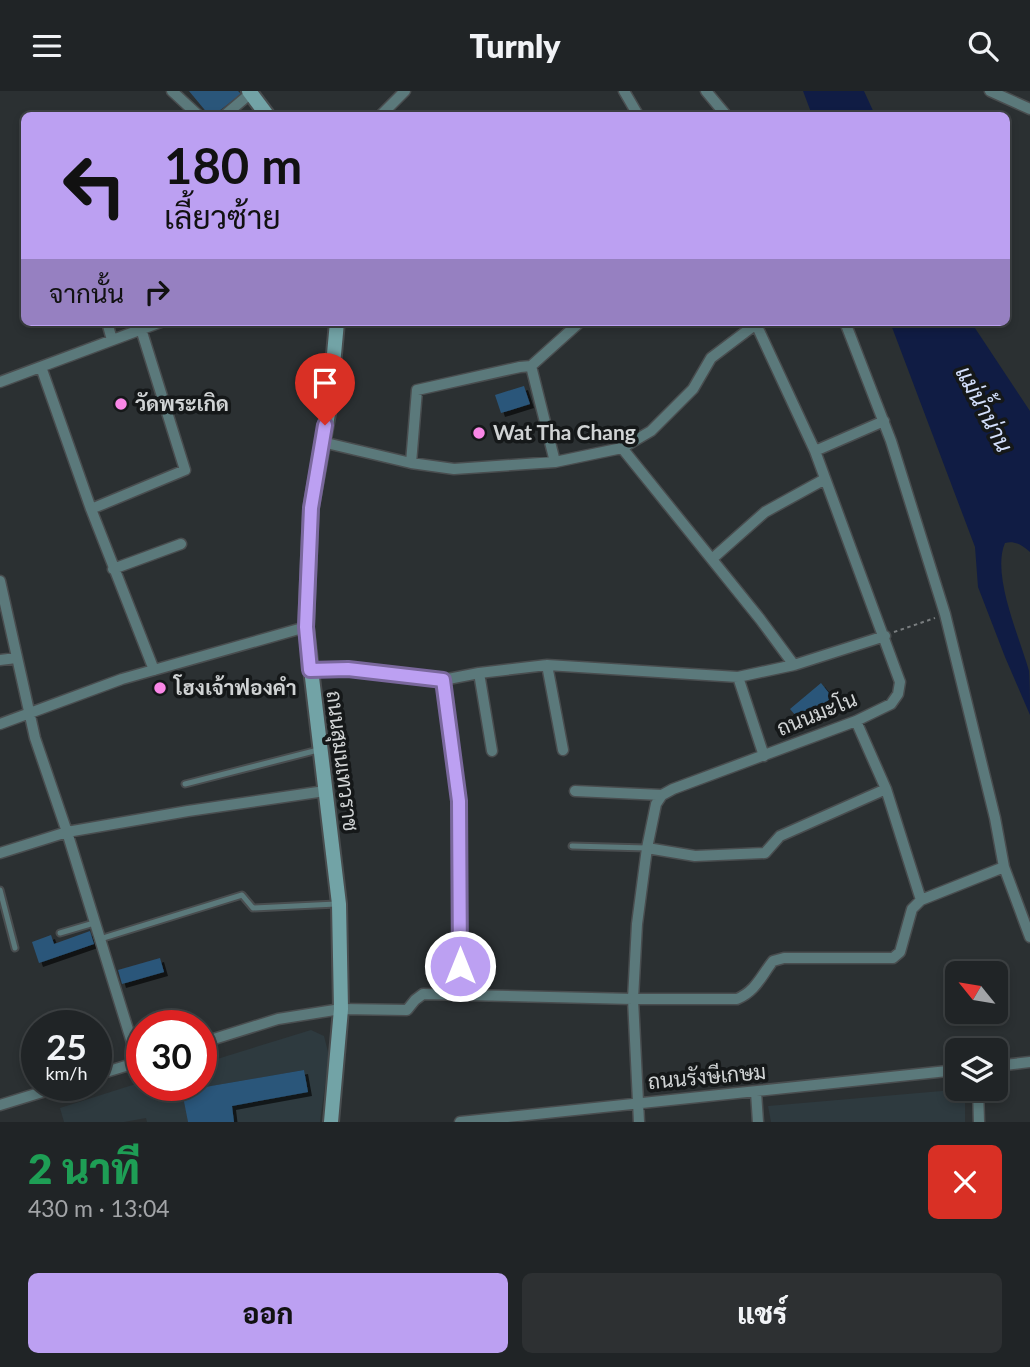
<!DOCTYPE html>
<html lang="th">
<head>
<meta charset="utf-8">
<style>
	:root { --surface:#202426; --page:#2d3032; --text:#f1f3f6; --muted:#a2a4a7; --line:#3d4143; --accent:#bca0f2 }
	body { margin:0; font-family:Lato,Sarabun,sans-serif; background:var(--page); color:var(--text); height:100vh; display:flex; flex-direction:column; font-size:26px; white-space:nowrap }
	* { box-sizing:border-box; margin:0 }
	p { font-size:23px; color:var(--muted) }
	.icon { flex:none; width:38px; height:38px; fill:none; stroke:currentColor; stroke-width:2; stroke-linecap:round; stroke-linejoin:round }
	.map { position:relative; height:1031px; overflow:hidden }
	.side { display:flex; flex-direction:column; background:var(--surface); flex:1 }
	.side>* { flex:none }
	.guide { position:absolute; left:21px; top:21px; width:989px; height:214px; border-radius:10px; box-shadow:0 4px 10px #0003,0 0 0 2px var(--line); background:#bca0f2; color:#111; overflow:hidden }
	.needle { width:46px; rotate:300deg }
	.buttons { position:absolute; left:945px; top:870px; display:grid; gap:14px }
	.buttons a { display:grid; place-items:center; width:63px; height:63px; border-radius:10px; background:var(--surface); box-shadow:0 4px 10px #0003,0 0 0 2px var(--line); font-size:35px }
	.speed { position:absolute; left:21px; top:919px; display:flex; gap:14px; font-size:35px; font-weight:700; text-align:center }
	.speed>* { display:grid; place-content:center; width:91px; height:91px; border-radius:50%; background:var(--surface); box-shadow:0 4px 10px #0003,0 0 0 2px var(--line); line-height:1 }
	.speed small { font-size:18px; font-weight:400 }
	.speed .limit { border:10px solid #d22; background:#fff; color:#111 }
	.pin { position:absolute; display:grid; place-items:center; width:60px; height:60px; color:#fff; margin:-72px -30px; border-radius:50% 50% 50% 0; rotate:-45deg; box-shadow:0 0 7px #0007 }
	.pin .icon { rotate:45deg }
	.me { position:absolute; width:77px; margin:-38px; rotate:0deg; stroke-linejoin:round; filter:drop-shadow(0 0 5px #0008) }
	.turn { display:flex; align-items:center; gap:24px; height:147px; padding:0 28px; font-size:32px }
	.turn .icon { width:91px; height:91px; stroke-width:2.5 }
	.turn b { display:block; font-size:49px; line-height:60px }
	.then { display:flex; align-items:center; height:66px; padding:0 28px; background:#0003; gap:14px; font-size:26px }
	.round { display:grid; place-items:center; flex:none; width:74px; height:74px; border-radius:10px; background:var(--page) }
	.headline { display:flex; align-items:center; justify-content:space-between; height:119px; padding:0 28px }
	h1 { font-size:42px; font-weight:800; line-height:52px; color:#1e9e55 }
	.cta { display:flex; gap:14px; margin-top:auto; padding:14px 28px }
	.cta a { flex:1; height:80px; border-radius:10px; background:var(--accent); color:#111; font-size:28px; font-weight:800; line-height:80px; text-align:center }
	.cta a+a { background:var(--page); color:var(--text) }
	header { display:flex; justify-content:space-between; align-items:center; height:91px; padding:0 28px; background:var(--surface); font-size:32px; font-weight:800 }
	.map>svg:first-child { display:block }
	.built { fill:#2e3a3f }
	.water { fill:#101c44 }
	.building { fill:#2b567a; filter:url(#shadow) }
	.lines { fill:none; stroke-linecap:round; stroke-linejoin:round }
	.lane-casing { stroke:#494d4f; stroke-width:9 }
	.street-casing { stroke:#494d4f; stroke-width:13 }
	.secondary-casing { stroke:#494d4f; stroke-width:18 }
	.path { stroke:#797d7f; stroke-width:2; stroke-dasharray:3.5 3.5; stroke-linecap:butt }
	.lane { stroke:#5b797b; stroke-width:5 }
	.street { stroke:#5b797b; stroke-width:10 }
	.secondary { stroke:#72a3a6; stroke-width:14 }
	.route-casing { stroke:#7a689d; stroke-width:18 }
	.route { stroke:#bca0f2; stroke-width:12 }
	.poi-dot { fill:#fa87e7; stroke:#151819; stroke-width:2.5 }
	.labels { text-anchor:middle; stroke-width:7; stroke-linejoin:round; paint-order:stroke }
	.poi-label { font-size:21px; font-weight:bold; fill:#d0d3d4; stroke:#151819; text-anchor:start }
	.street-label { font-size:21px; fill:#d0d3d4; stroke:#151819 }
	.water-label { font-size:23px; font-style:italic; fill:#d4e0fd; stroke:#151819 }
</style>
</head>
<body>
<header><svg class="icon" aria-label="menu" viewBox="0 0 24 24"><path d="M4 6h16M4 12h16M4 18h16"/></svg>Turnly<svg class="icon" aria-label="search" viewBox="0 0 24 24"><circle cx="10" cy="10" r="6"/><path d="M15 15l6 6"/></svg></header>
<div class="map">
<svg width="1030" height="1031" viewBox="0 0 1030 1031">
	<defs>
		<filter id="shadow"><feDropShadow dx="4" dy="4" stdDeviation="0" flood-color="#0009"/></filter>
	</defs>
	<rect width="100%" height="100%" fill="#2b3032"/>
	<path class="built" d="M311,939L324,945L329,965L320,1031H234L232,1015L307,1001L304,979L183,1000L188,1031H147L146,1027L124,1031H64L60,1017L142,991V994H201V973Z
		M965,998V1031H771L768,1015Z"/>
	<path class="water" d="M803,0H864L875,24H812Z
		M890,231H971L1030,320V461C1023,455 1015,449 1005,452C991,484 1020,547 1029,580C1030,593 1030,611 1030,624L1005,566L978,496L975,456Z"/>
	<path class="building" d="M189,0H238L241,3L214,24H209Z
		M524,295L530,313L501,322L495,304Z
		M821,592L832,606L802,632L790,618Z
		M90,840L94,853L39,872L32,851L51,844L54,853Z
		M160,867L164,881L122,893L118,879Z
		M304,979L308,1001L232,1015L234,1031H188L182,1000Z"/>
	<g class="lines">
		<g class="lane-casing">
			<path id="lane" d="M185,693L318,659
				M572,755L647,757
				M0,799L15,857
				M60,842L94,832
				M100,848L242,804L253,817L336,813"/>
		</g>
		<g class="street-casing">
			<path id="street" d="M172,0L198,24
				M624,0L638,24
				M706,0L726,24
				M990,0L1030,18
				M225,24L251,2
				M381,24L405,0
				M107,231L112,249
				M845,231L891,350L945,523L995,727L1004,776L1030,846
				M531,275L555,371
				M41,276L91,418L154,579
				M0,291L161,231
				M322,351L411,372L454,378L555,371L622,357L651,340L693,298L711,267L756,233
				M622,357L760,528L794,574
				M815,360L884,330
				M411,372L417,299L520,276L531,275L580,231
				M91,418L185,379L141,238
				M712,468L765,421L825,388
				M113,478L181,453
				M0,490L35,647L67,741L138,971
				M0,569L16,567
				M547,574L563,659
				M310,579L348,578L443,589L479,582L547,574L738,586L794,574L885,545
				M479,582L492,660
				M738,586L764,665
				M443,589L459,710L460,902
				M856,630L886,698L921,809
				M0,633L122,588L306,536
				M575,700L662,704
				M647,757L695,765L765,762L780,745L886,698
				M0,762L67,741L188,720L325,700
				M201,952L278,928L341,918L407,919L415,909L423,903L633,908H737C756,900 761,885 773,870L784,867H893L900,861L912,818L921,809L1004,776
				M996,975L1030,971
				M96,984L142,970
				M978,998L979,1031
				M756,1001L758,1031
				M0,1014L65,994
				M460,1031L957,979
				M639,1031L633,908L637,833L647,757L656,713L662,704L673,698L856,630L891,613L898,603L900,591L815,360L755,231"/>
		</g>
		<g class="secondary-casing">
			<path id="secondary" d="M249,0L267,24
				M331,1031L341,918L339,813L306,536L311,417L329,317L337,231"/>
		</g>
		<path class="path" d="M894,541L935,527"/>
		<use href="#lane" class="lane"/>
		<use href="#street" class="street"/>
		<use href="#secondary" class="secondary"/>
	</g>
	<g class="lines">
		<g class="route-casing">
			<path id="route" d="M325,334L311,417L306,536L310,579L348,578L443,589L459,710L460,875"/>
		</g>
		<use href="#route" class="route"/>
	</g>
	<g class="poi-dot">
		<circle cx="121" cy="313" r="7"/>
		<circle cx="479" cy="342" r="7"/>
		<circle cx="160" cy="597" r="7"/>
	</g>
	<g class="labels">
		<g class="poi-label">
			<text x="135" y="320">วัดพระเกิด</text>
			<text x="493" y="349">Wat Tha Chang</text>
			<text x="174" y="604">โฮงเจ้าฟองคำ</text>
		</g>
		<g class="street-label">
			<text transform="translate(817 623) rotate(-22)" y="7">ถนนมะโน</text>
			<text transform="translate(342 670) rotate(83)" y="7">ถนนสุมนเทวราช</text>
			<text transform="translate(707 986) rotate(-5)" y="7">ถนนรังษีเกษม</text>
		</g>
		<g class="water-label">
			<text transform="translate(984 318) rotate(62)" y="8">แม่น้ำน่าน</text>
		</g>
	</g>
</svg>
<div class="buttons">
<a><svg class="needle" viewBox="-14 -14 28 28"><path d="M0-13l5 13h-10z" fill="#e53935"/><path d="M0 13l5-13h-10z" fill="#a2a4a7"/></svg></a>
<a><svg class="icon" aria-label="layers" viewBox="0 0 24 24"><path d="M12 4l9 5-9 5-9-5zM3 14l9 5 9-5"/></svg></a>
</div>
<div class="speed"><div>25<small>km/h</small></div><div class="limit">30</div></div>
<div class="pin" style="left:325px;top:334px;background:#d93025"><svg class="icon" aria-label="arrive" viewBox="0 0 24 24"><path d="M6 21V4h12l-3 4 3 4H6"/></svg></div>
<svg class="me" style="left:460px;top:875px" viewBox="-20 -20 40 40"><circle r="17" fill="#bca0f2" stroke="#fff" stroke-width="3"/><path d="M0-11L8 9 0 5-8 9z" fill="#fff"/></svg>
<div class="guide">
<div class="turn"><svg class="icon" aria-label="left" viewBox="0 0 24 24"><path d="M17 20v-9H6M10 6l-5 5 5 5"/></svg><div><b>180 m</b>เลี้ยวซ้าย</div></div>
<div class="then">จากนั้น<svg class="icon" aria-label="right" viewBox="0 0 24 24"><path d="M7 20v-9h11M14 6l5 5-5 5"/></svg></div>
</div>
</div>
<section class="side">
<div class="headline"><div><h1>2 นาที</h1><p>430 m · 13:04</p></div><a class="round" style="background:#d93025;color:#fff"><svg class="icon" aria-label="close" viewBox="0 0 24 24"><path d="M6 6l12 12M18 6L6 18"/></svg></a></div>
<div class="cta"><a>ออก</a><a>แชร์</a></div>
</section>
</body>
</html>
